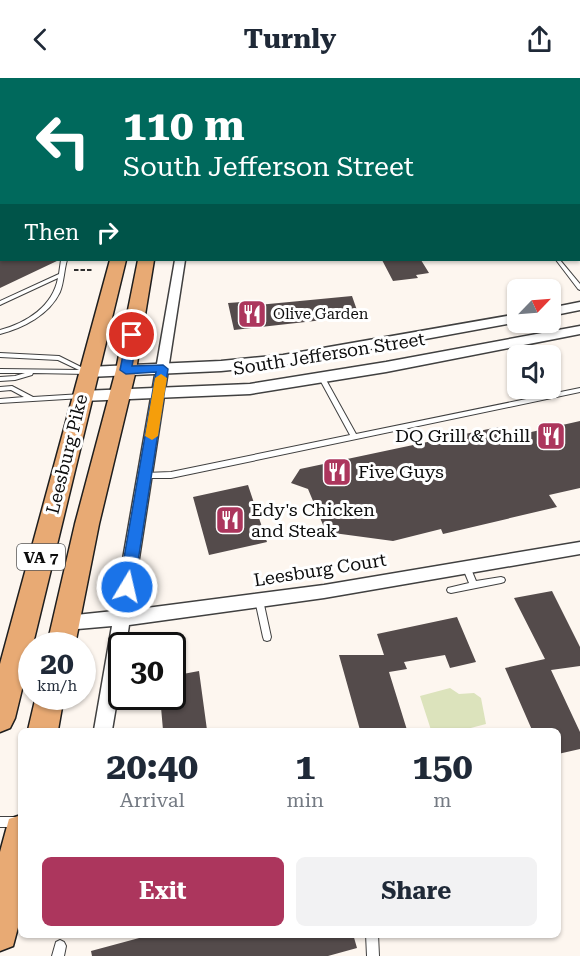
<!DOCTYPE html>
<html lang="en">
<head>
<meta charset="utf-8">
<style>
	:root { --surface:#fff; --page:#f2f2f3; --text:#1f2937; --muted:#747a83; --accent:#ac365d }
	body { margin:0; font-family:"Roboto Serif",serif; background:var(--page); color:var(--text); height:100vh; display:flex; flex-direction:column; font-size:22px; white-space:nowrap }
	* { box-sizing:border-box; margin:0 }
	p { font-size:20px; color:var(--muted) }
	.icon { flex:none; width:33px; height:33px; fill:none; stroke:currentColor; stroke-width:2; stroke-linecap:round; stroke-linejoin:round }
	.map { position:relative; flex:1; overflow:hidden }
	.panel { position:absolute; left:18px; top:650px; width:543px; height:210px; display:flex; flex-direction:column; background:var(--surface); border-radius:9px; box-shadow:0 2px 4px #0004 }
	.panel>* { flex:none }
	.banner { position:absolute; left:0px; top:0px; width:580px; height:183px; box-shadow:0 2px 4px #0004; background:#00695c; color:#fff; overflow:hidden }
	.needle { width:39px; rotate:65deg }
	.controls { position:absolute; left:507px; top:201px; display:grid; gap:12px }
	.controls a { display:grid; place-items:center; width:54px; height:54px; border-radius:9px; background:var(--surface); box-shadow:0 2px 4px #0004; font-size:30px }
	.speed { position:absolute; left:18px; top:554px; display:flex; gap:12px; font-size:30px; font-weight:700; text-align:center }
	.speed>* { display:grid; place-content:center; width:78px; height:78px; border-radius:50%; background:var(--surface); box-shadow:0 2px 4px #0004; line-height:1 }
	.speed small { font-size:15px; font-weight:400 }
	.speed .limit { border:3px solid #111; border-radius:9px; background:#fff; color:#111 }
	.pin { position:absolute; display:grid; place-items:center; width:51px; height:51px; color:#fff; margin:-26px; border:3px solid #fff; border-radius:50%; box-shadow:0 2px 6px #0007 }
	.me { position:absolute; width:66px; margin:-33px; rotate:9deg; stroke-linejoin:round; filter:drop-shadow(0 0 4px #0008) }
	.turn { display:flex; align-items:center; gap:21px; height:126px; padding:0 24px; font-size:27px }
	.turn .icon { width:78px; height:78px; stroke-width:2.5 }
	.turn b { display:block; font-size:42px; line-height:51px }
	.then { display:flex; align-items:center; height:57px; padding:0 24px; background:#0003; gap:12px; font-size:22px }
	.eta { display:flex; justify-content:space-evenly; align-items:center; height:102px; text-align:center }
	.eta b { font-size:36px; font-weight:700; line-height:42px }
	.action { display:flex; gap:12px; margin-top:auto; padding:12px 24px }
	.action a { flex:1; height:69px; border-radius:9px; background:var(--accent); color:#fff; font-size:24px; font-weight:700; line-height:69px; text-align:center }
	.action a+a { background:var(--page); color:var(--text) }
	header { display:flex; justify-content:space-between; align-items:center; height:78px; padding:0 24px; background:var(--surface); font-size:27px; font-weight:700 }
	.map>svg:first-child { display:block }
	.green { fill:#dce3bc }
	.building { fill:#544b4b }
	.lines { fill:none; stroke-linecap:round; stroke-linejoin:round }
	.service-casing { stroke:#404040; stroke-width:2 }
	.minor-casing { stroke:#404040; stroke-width:3 }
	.tertiary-casing { stroke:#404040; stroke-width:3 }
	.primary-casing { stroke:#1e1e1e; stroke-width:3 }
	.path { stroke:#2f2f2f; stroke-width:2; stroke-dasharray:4.5 2; stroke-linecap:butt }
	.service { fill:#fff; fill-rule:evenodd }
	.minor { fill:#fff; fill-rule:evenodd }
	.tertiary { fill:#fff; fill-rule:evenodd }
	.primary { fill:#e8aa74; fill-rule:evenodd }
	.route { fill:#1a73e8; stroke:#114b97; stroke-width:1.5 }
	.slow { fill:#f59e0b }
	.labels { text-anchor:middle; stroke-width:6; stroke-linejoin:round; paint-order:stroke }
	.far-poi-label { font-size:15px; fill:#0d0d0d; stroke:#fff; text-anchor:start }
	.shield { fill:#fff; stroke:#565656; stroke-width:1.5 }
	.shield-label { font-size:16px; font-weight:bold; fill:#0d0d0d }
	.street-label { font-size:18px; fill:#0d0d0d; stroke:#fff }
	.poi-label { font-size:18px; fill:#0d0d0d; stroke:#fff; text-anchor:start }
</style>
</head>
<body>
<header><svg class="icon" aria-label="back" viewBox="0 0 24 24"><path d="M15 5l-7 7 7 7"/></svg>Turnly<svg class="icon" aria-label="share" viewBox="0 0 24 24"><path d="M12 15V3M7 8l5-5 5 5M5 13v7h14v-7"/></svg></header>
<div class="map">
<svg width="580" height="878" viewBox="0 0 580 878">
	<rect width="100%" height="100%" fill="#fdf6ef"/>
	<path class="green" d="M450,610L459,616L474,615L481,620L486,646L463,652H431L420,618Z"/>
	<path class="building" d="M0,182H59L0,210Z
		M382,182H421L429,195L416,197L418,200L393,203Z
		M352,218L359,238L234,252L228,225L257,223L258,227Z
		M580,343V410L549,417L557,429L443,456L441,451L393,463L326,454L308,411L291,405L300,391L498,349L505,360Z
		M248,407L267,464L209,477L193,419Z
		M552,513L580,569V588L551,592L580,654V671L558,676V652H532L505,590L545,581L514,520Z
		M457,539L476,584L450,590L445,577L404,584L407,591L389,594L407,652H360L339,577H384L377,556Z
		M199,593L207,652H163L160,618H172V598Z
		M154,856H353L357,870L328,878H92L91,873Z"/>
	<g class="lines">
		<g class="service-casing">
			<path id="service" d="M579,73H580V75H579Z
				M0,140H2V143H0Z
				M0,149H2V151H0Z
				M61,182H67C64,192 64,204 60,214C49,237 23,250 0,256V252C27,245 53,228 58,200L2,226L0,227V223L59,196Z
				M556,182H560L580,206V212L578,211Z
				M0,275L59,278L91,294L88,296L33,295L32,297L15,302L0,303V299L15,298L25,295H0V291L79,292L58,282L0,279Z
				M322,298L325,300L356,356L580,310V314L171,400H142L141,398L142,396L145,395L171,394L350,357L319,300Z
				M12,308L33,319L82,316L85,318L82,320L0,325V321L24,319L11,312L0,313V309Z
				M466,485L469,486L476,503L501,499L504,500L505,502L504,504L501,505L451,515L448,514L447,512L448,510L469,505L462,488L463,486Z
				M259,519L262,520L263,522L271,559L270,562L267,563L264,562L263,559L255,522L256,520Z
				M0,739H21V749H0Z
				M366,856H378L379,878H367Z
				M60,862L64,864L66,868L64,878H52L56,864Z"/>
		</g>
		<g class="minor-casing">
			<path id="minor" d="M206,0H214V2H206Z
				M175,182H185L131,532L324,507L580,464V476L324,520L129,547L126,567H122V593L112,652H94L112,548L66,552L60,550L58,545L60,540L66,538L114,533Z"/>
		</g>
		<g class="tertiary-casing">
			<path id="tertiary" d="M580,224V232L550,238V230Z
				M518,236V244L283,287L221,293L88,299L81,294L88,289L221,283L283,277Z
				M580,248V256L386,294L250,316L82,323L74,318L82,313L250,306L386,284Z"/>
		</g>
		<g class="primary-casing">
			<path id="primary" d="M158,0H170V2H158Z
				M179,0H191V2H179Z
				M110,182H126L15,640L10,650L0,654V586Z
				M138,182H154L136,292L99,446L75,567H47L75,446L116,292Z
				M36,618H64L58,652H28Z
				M21,737V838L13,868L0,873V774L9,741Z"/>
		</g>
		<path class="path" d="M74,192H93"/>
		<use href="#service" class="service"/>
		<use href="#minor" class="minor"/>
		<use href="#tertiary" class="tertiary"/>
		<use href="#primary" class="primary"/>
	</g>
	<path class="route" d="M132,254L138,257L132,288L163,287L168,291L134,509L132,513L127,515L122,513L119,509L156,294L126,296L120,292L127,257Z"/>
	<path class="slow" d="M161,296L167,300L158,358L152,362L145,358L155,300Z"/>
	<defs>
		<g id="restaurant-square" transform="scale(1.5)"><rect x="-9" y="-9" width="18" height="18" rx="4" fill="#ac365d" stroke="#fff"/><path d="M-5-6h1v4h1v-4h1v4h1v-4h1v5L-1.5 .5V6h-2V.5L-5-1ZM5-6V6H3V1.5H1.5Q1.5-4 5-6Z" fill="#fff"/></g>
	</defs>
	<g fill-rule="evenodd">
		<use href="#restaurant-square" x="252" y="236"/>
		<use href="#restaurant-square" x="551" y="358"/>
		<use href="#restaurant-square" x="337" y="394"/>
		<use href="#restaurant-square" x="230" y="442"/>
	</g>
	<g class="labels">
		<g class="far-poi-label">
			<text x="273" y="241">Olive Garden</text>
		</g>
		<rect class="shield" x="17" y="466" width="48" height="26" rx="4.5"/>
		<g class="shield-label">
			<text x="41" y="485">VA 7</text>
		</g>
		<g class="street-label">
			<text transform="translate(329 276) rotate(-9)" y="6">South Jefferson Street</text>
			<text transform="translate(67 376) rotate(-76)" y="6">Leesburg Pike</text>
			<text transform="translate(320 492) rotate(-9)" y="6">Leesburg Court</text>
		</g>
		<g class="poi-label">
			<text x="530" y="364" text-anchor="end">DQ Grill &amp; Chill</text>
			<text x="358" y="400">Five Guys</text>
			<text x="251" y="438">Edy's Chicken<tspan x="251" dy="21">and Steak</tspan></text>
		</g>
	</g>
</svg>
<div class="controls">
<a><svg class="needle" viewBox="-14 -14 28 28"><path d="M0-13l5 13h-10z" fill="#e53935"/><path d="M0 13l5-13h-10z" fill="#747a83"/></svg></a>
<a><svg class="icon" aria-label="sound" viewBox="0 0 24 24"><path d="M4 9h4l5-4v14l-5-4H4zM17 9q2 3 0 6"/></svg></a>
</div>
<div class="speed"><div>20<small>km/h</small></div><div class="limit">30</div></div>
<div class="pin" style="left:132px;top:257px;background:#d93025"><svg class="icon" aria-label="arrive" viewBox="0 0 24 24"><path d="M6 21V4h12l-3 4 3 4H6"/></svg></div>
<svg class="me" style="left:127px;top:509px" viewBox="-20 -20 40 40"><circle r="17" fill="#1a73e8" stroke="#fff" stroke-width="3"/><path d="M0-11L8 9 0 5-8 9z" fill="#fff"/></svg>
<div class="banner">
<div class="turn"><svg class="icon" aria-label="left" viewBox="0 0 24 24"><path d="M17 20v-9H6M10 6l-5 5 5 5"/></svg><div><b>110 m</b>South Jefferson Street</div></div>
<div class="then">Then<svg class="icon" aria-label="right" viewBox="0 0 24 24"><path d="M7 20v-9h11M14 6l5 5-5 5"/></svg></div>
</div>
<section class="panel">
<div class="eta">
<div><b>20:40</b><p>Arrival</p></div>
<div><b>1</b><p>min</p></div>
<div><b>150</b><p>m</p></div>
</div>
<div class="action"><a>Exit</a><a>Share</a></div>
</section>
</div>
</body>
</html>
